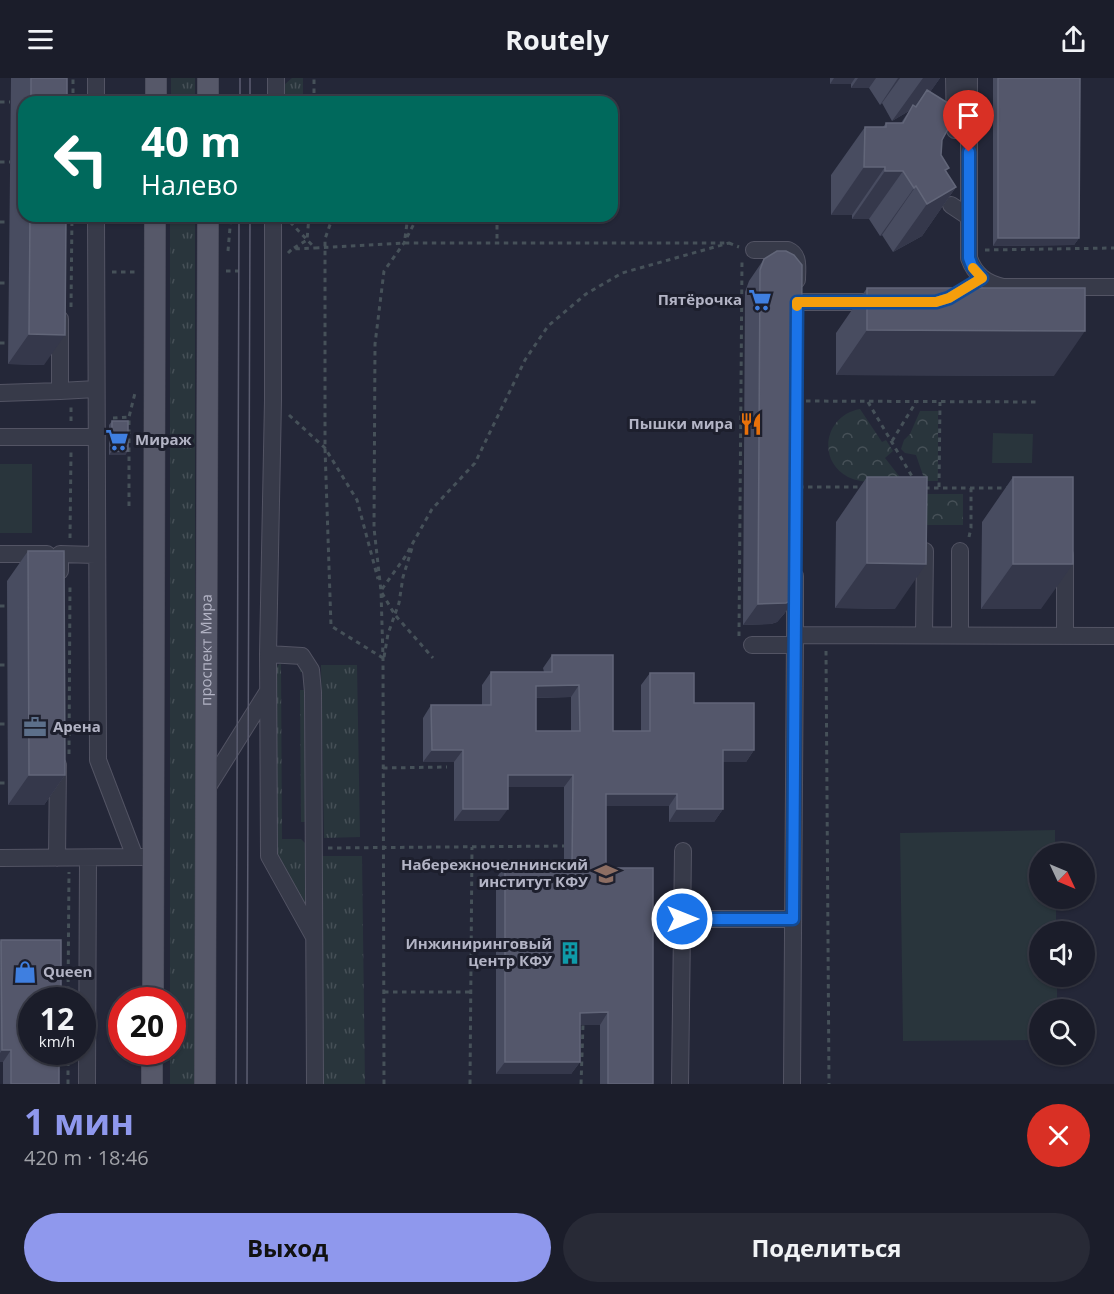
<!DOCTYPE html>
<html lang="ru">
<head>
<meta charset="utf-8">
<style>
	:root { --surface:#1b1d2a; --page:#282a36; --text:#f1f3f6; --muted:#a0a2a8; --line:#393b47; --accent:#8f98ed }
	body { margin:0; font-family:"Open Sans",sans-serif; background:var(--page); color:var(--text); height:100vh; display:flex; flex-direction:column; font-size:22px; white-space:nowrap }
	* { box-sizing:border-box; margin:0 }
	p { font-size:20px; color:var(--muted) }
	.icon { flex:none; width:33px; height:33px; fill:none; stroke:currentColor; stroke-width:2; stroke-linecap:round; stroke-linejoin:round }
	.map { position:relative; height:1006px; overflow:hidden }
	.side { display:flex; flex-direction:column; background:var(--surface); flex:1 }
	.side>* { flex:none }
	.guide { position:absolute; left:18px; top:18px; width:600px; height:126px; border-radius:18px; box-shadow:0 2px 4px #0004,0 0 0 2px var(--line); background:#00695c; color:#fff; overflow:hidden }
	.needle { width:39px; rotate:134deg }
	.tools { position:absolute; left:1029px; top:765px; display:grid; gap:12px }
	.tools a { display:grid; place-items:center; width:66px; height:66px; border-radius:50%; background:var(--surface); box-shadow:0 2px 4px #0004,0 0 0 2px var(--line); font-size:30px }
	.speed { position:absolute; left:18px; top:909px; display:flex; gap:12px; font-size:30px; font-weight:700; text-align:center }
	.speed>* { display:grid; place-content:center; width:78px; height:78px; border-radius:50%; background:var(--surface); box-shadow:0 2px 4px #0004,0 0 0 2px var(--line); line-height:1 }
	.speed small { font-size:15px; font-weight:400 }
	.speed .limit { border:9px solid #d22; background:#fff; color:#111 }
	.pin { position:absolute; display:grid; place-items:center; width:51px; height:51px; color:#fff; margin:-62px -26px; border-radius:50% 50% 50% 0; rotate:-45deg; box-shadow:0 0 6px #0007 }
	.pin .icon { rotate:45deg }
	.me { position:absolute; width:66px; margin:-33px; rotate:90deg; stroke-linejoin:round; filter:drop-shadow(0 0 4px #0008) }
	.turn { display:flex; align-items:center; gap:21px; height:126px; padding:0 24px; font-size:27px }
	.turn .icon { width:78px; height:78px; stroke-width:2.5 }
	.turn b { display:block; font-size:42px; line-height:51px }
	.round { display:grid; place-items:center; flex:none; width:63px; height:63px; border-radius:32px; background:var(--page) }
	.overview { display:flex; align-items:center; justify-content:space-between; height:102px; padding:0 24px }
	h1 { font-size:36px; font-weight:700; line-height:45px; color:var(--accent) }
	.action { display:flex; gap:12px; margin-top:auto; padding:12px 24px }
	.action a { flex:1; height:69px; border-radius:36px; background:var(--accent); color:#111; font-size:24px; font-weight:700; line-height:69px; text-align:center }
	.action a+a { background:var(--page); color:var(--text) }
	header { display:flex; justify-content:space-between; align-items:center; height:78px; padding:0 24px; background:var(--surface); font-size:27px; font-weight:700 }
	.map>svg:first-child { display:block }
	.grass { fill:url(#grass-tufts) }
	.forest { fill:url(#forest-crowns) }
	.pitch { fill:#29353c }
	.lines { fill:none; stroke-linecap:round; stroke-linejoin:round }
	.minor-casing { stroke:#535464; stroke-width:18 }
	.major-casing { stroke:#414352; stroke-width:22 }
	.path { stroke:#465159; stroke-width:3; stroke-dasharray:4.5 4.5; stroke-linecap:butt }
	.minor { stroke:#373a49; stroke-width:16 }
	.major { stroke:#565869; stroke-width:21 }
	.tram { stroke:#5c5e71; stroke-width:1.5 }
	.wall { fill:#484c60; fill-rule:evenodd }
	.shaded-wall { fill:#35384b }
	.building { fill:#54576b; stroke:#626679; stroke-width:1.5; fill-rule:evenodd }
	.route-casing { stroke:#114b97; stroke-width:15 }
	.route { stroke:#1a73e8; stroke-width:10 }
	.slow { stroke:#f59e0b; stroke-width:10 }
	.labels { text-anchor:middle; stroke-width:6; stroke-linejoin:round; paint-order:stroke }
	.poi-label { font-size:15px; font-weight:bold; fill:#b3b4c5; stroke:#1d1f2d; text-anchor:end }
	.street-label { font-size:15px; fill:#b3b4c5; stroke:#1d1f2d }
</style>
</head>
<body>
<header><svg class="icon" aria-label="menu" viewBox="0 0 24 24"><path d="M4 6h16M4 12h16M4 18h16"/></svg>Routely<svg class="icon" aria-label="share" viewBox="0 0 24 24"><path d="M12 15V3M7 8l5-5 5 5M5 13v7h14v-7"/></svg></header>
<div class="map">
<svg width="1114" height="1006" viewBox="0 0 1114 1006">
	<defs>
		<pattern id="grass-tufts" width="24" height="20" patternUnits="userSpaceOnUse" patternTransform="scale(1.5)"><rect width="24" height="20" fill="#29353c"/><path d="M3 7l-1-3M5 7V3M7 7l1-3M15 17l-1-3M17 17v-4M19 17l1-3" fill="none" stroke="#465057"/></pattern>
		<pattern id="forest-crowns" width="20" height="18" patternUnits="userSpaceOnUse" patternTransform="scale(1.5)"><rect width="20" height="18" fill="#29353c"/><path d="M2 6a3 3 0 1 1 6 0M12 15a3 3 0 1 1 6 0" fill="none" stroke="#465057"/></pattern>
	</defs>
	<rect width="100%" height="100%" fill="#242738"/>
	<path class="grass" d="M171,0H195V24H171Z
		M292,0H303V24H282L284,7Z
		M170,138H195V1006H170V974H172V922H170Z
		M282,583H300L305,594H300L299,585L281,586L282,761H301L305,765L306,828L281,786L275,771V591Z
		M321,587H357L360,759L324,760Z
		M300,612H304L306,744H301Z
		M322,778H362L365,1006H322Z"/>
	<path class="forest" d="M860,331L882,364L886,362L893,373L885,380L903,403C886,403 864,407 848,399C816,382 825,337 860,331Z
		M920,333H938V403H925L916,377L905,375L901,371L904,362L910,356Z
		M910,416H963V447H910Z"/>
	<path class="pitch" d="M993,355L1033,356L1032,385H992Z
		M0,386H32V455H0Z
		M1055,752V775L1040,776V820L1056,821V853L1040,854V898L1057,899V931L1040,932L1039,962L903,963L900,755Z"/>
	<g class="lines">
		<g class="minor-casing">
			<path id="minor" d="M954,0L955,52H969
				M969,0V180C975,197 986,205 1003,209H1114
				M96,24V0
				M276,24V0
				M951,127L969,139
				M96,138L98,682L135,779H154
				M273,138V322L268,576L269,778L314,859
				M754,172H788C800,177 797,190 797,202
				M797,224H880
				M60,313L96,311
				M0,315L60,313V241
				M0,359H96
				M0,476H47
				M60,493V476L96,477
				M795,498V557L1114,558
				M924,557L925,473
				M960,557V473
				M1065,558V477
				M752,567H795
				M268,576L302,578L311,592L313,614L315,1006
				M206,712L268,613
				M0,780L135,779
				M57,780L58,687
				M682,841H793
				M87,1006L88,780
				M680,1006L683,773
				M792,1006L795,557"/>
		</g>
		<g class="major-casing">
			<g id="major">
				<path d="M156,24V0"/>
				<path d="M208,24V0"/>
				<path d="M153,922L155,138"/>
				<path d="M152,1006V974"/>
				<path id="s1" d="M205,1006L208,138"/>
			</g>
		</g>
		<path class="path" d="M0,24H10
			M73,24V0
			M314,24V0
			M0,84H10
			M333,138L325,161V370L331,548L383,580
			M497,138V165
			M0,144H9
			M290,144L315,170L404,165H729L739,169
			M405,160L408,138
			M294,170L307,162L309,138
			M985,172L1114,170
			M228,173L231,138
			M288,175L292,171L315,170
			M226,193H239
			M112,194H136
			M0,205H9
			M71,229L72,138
			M0,265H8
			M797,323L1039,324
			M868,324L913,400
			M289,337L325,370L357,422L378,501
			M113,340L129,339
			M71,343V329
			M892,363L916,324
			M799,409H861
			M939,409L940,324
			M925,410H1008
			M129,428V339L135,315
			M969,459L971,450V410
			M70,460L71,374
			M382,511L405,479L432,431L475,385L525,282L548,248L586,216L622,195L729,165
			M382,515L395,537L433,580
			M0,528H7
			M739,558L742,183
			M826,573L829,1006
			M384,579L388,556L399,525L403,499L412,470
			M0,587H8
			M0,646H8
			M69,676L70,506
			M383,690L447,689
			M0,705H8
			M328,770L564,768
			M384,914H471
			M68,922L69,794
			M68,1006V974
			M384,1006L383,580L381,513L374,450L375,266L384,193L404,165L418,138
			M470,1006L472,769
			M581,1006L583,947"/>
		<use href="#minor" class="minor"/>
		<use href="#major" class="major"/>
		<path class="tram" d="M240,24V0
			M250,24V0
			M236,1006L239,138
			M247,1006L250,138"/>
	</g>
	<path class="wall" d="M11,0H67V24H24V138H66L44,287L8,286Z
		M830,0H940L930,14L946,47L942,62L941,77L949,90L946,93L956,109L922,158L893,174L882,157L880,158L869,141H852V137H831V97L865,49H883L886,45H901L909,33L892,43L882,25L880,27L869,10H851V6H830Z
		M993,0H1080L1079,160L1074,167L993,168Z
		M764,181L800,514L784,536L777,544L771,546L743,547L745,214L749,203Z
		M867,210L1054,298L836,297V255Z
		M112,343L128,373L125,377H109V347Z
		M867,399L895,531L835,530L836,444Z
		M1013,399L1041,531H981L982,444Z
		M28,473L65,697L44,727H8L7,503Z
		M552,577H613V653H641V607L650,595L694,625L754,672L746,684H723V731L714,744H669V728H606V790L653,1006H600V947H580V984L571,996H496V800L505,788H564V709H508L499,743H454V684H423V640L431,627H482V607L491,594H544L543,590ZM571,619V653H536V620Z
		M1,862L32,974H60L59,975V1006H3V984H0V864Z"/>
	<path class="shaded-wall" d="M834,0H855L851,6H830Z
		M858,0H876L869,10H851Z
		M898,0H900L882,25L880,27Z
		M923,0H940L922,26L927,12L913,31V27L909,33L892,43Z
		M864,89H885L852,137H831Z
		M885,93H903L869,141H852Z
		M916,108L882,157L880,158L914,110Z
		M956,109L922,158L893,174L927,126Z
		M998,160H1079L1074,167L993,168Z
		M867,252L1085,253L1054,298L836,297Z
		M29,256L65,257L44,287L8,286Z
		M112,373H128L125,377H109Z
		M867,485L926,486L895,531L835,530Z
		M1013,486H1073L1041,531H981Z
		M800,514L784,536L777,544L771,546L743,547L758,526Z
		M579,607L571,619L527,620L536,608Z
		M432,672H463L454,684H423Z
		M723,672H754L746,684H714Z
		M29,697H65L44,727H8Z
		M508,697H573L564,709H499Z
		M606,716H677L669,728H598Z
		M463,731H508L499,743H454Z
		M677,731H723L714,744H669Z
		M608,934L600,947H571L580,935Z
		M2,972H11L3,984H0V975Z
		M505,984H580L571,996H496Z"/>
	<path class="building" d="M31,0H67V24H31Z
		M998,0H1080L1079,160H998Z
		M927,12L956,30L946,47L949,49L942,62L941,77L949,90L945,92L956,109L927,126L916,108L914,110L903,93H885V89H864L865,49H886V45H903L913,27L916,29Z
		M30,138H66L65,257L29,256Z
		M777,173H786L794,177L802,187L800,514L792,522L786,525L758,526L760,192L764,181Z
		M867,210H1085V253L867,252Z
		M112,343H128V373H112Z
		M867,399H927L926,486L867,485Z
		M1013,399H1073V486H1013Z
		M28,473H64L65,697H29Z
		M552,577H613V653H650V595H694V625H754V672H723V731H677V716H606V790H653V1006H608V934L580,935V984H505V788H572L573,697H508V731H463V672H432L431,627H491V594H552ZM579,607L580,653H536V608Z
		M1,862H61V922H32V974H59V1006H11V972H2Z"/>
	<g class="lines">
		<g class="route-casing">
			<path id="route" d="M682,841H793L797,224H936L949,220L982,200L972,188L969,180V74"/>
		</g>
		<use href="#route" class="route"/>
		<path class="slow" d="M797,228V224H936L949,220L982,200L973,190"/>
	</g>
	<defs>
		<g id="supermarket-bare" transform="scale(1.8)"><path d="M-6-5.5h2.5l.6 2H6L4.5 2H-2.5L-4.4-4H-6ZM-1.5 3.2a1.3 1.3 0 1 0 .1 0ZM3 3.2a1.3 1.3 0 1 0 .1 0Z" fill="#3f7fe0" stroke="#1d1f2d" stroke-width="2.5" paint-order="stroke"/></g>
		<g id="restaurant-bare" transform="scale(1.8)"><path d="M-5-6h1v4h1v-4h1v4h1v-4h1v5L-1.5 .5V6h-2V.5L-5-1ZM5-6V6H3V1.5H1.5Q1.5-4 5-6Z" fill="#e8710a" stroke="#1d1f2d" stroke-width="2.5" paint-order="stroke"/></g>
		<g id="office-bare" transform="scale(1.8)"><path d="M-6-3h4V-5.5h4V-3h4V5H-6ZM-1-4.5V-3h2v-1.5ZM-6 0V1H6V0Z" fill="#5c6f8a" stroke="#1d1f2d" stroke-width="2.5" paint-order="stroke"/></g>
		<g id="university-bare" transform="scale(1.8)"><path d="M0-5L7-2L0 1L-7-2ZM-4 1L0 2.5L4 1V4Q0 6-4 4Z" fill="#8d6e63" stroke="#1d1f2d" stroke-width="2.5" paint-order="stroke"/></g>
		<g id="building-bare" transform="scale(1.8)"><path d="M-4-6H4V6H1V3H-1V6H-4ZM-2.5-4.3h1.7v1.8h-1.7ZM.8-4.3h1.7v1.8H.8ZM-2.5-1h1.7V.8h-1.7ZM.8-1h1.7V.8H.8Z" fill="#0f9aa8" stroke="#1d1f2d" stroke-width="2.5" paint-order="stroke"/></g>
		<g id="shop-bare" transform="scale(1.8)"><path d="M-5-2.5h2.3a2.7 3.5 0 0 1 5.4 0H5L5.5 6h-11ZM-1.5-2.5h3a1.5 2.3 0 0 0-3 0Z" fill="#3f7fe0" stroke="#1d1f2d" stroke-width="2.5" paint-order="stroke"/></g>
	</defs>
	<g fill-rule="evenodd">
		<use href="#supermarket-bare" x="760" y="222"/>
		<use href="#restaurant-bare" x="751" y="346"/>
		<use href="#supermarket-bare" x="117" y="362"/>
		<use href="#office-bare" x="35" y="649"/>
		<use href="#university-bare" x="606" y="796"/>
		<use href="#building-bare" x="570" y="875"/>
		<use href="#shop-bare" x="25" y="894"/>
	</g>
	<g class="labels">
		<g class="poi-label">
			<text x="742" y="227">Пятёрочка</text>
			<text x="733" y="351">Пышки мира</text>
			<text x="135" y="367" text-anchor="start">Мираж</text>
			<text x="53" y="654" text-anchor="start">Арена</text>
			<text x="588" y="792">Набережночелнинский<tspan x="588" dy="17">институт КФУ</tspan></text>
			<text x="552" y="871">Инжиниринговый<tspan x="552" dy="17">центр КФУ</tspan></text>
			<text x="43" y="899" text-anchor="start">Queen</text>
		</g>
		<g class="street-label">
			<text dy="5" stroke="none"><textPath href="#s1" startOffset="434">проспект Мира</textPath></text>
		</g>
	</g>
</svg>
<div class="tools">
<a><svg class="needle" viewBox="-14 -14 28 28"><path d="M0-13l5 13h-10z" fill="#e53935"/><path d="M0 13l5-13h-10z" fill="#a0a2a8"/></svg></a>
<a><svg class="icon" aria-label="sound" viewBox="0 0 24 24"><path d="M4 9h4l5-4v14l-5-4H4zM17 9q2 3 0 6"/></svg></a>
<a><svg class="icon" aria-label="search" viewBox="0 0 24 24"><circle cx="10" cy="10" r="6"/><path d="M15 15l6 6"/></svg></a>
</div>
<div class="speed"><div>12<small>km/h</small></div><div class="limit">20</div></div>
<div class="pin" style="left:969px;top:74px;background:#d93025"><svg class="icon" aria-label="arrive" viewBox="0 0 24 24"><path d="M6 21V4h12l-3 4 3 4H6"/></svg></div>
<svg class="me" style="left:682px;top:841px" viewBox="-20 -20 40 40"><circle r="17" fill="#1a73e8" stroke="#fff" stroke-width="3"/><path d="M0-11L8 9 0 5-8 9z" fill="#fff"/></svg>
<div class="guide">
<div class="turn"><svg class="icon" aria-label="left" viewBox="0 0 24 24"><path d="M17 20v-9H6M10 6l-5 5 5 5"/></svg><div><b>40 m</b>Налево</div></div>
</div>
</div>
<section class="side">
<div class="overview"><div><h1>1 мин</h1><p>420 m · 18:46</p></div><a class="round" style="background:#d93025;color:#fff"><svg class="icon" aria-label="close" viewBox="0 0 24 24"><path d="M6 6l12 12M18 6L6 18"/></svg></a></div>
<div class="action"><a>Выход</a><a>Поделиться</a></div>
</section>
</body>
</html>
